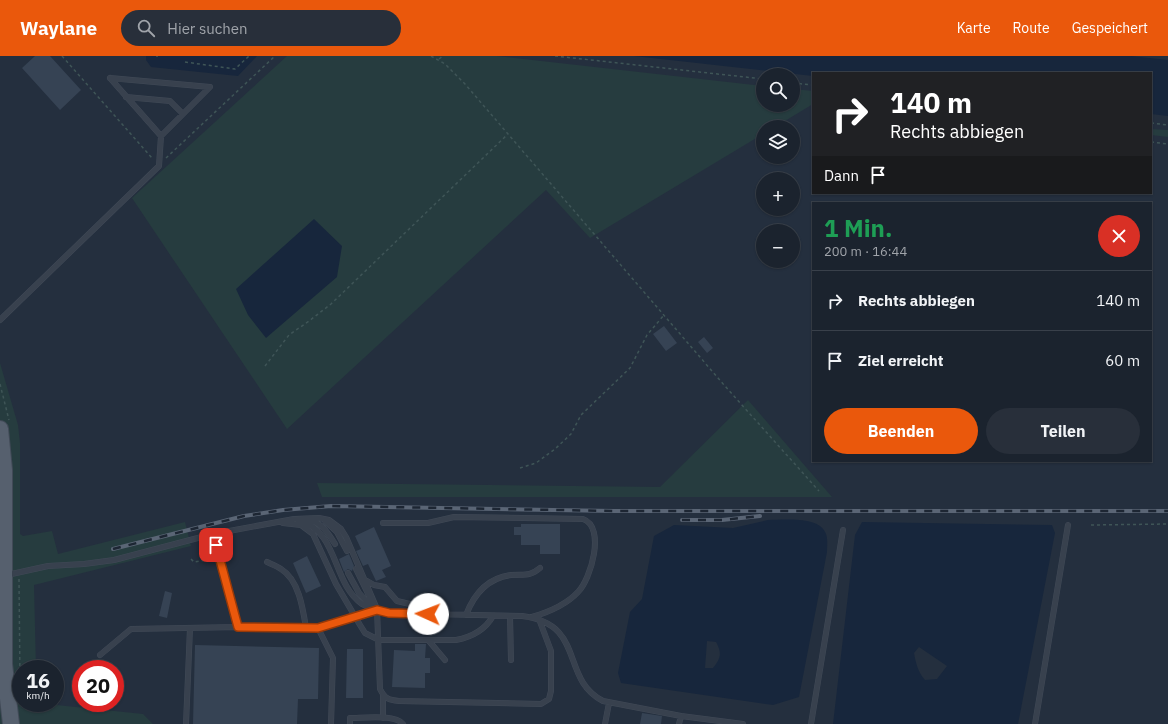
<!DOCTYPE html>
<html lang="de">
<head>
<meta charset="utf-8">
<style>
	:root { --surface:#1b232e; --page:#282f3a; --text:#f1f3f6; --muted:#a0a4aa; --line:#39404a; --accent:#ea580c }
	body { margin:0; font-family:"IBM Plex Sans",sans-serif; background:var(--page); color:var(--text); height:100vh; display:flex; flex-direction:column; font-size:15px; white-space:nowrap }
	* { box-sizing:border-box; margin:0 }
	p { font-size:13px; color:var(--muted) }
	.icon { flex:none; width:22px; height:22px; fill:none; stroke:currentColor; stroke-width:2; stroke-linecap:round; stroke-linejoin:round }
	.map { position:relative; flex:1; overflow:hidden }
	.side { position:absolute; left:812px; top:146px; width:340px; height:260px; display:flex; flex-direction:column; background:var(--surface); border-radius:0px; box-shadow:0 1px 3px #0004,0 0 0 1px var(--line) }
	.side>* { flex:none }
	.top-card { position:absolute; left:812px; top:16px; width:340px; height:122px; border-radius:0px; box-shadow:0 1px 3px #0004,0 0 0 1px var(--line); background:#202124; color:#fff; overflow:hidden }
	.buttons { position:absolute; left:756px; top:12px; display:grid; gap:8px }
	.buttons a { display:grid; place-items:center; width:44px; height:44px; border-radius:50%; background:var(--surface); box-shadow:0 1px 3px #0004,0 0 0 1px var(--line); font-size:20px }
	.speed { position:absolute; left:12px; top:604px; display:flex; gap:8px; font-size:20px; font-weight:700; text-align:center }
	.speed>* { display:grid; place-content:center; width:52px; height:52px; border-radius:50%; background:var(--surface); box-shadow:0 1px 3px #0004,0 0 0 1px var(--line); line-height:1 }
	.speed small { font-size:10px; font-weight:400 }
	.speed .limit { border:6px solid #d22; background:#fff; color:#111 }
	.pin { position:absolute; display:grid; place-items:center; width:34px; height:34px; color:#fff; margin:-17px; border-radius:8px; box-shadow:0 2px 6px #0006 }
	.me { position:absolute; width:44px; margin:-22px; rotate:272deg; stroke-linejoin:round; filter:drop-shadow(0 0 3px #0008) }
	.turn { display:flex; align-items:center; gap:14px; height:84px; padding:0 12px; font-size:18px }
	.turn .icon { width:52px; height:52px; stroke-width:2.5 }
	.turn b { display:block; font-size:28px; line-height:34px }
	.then { display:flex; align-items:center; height:38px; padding:0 12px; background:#0003; gap:8px; font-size:15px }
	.round { display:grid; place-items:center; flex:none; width:42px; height:42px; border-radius:21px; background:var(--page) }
	.headline { display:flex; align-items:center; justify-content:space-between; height:68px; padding:0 12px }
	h1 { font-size:24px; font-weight:800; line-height:30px; color:#1e9e55 }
	.primary-button { display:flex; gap:8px; margin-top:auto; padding:8px 12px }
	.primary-button a { flex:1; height:46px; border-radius:24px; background:var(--accent); color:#fff; font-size:16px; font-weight:800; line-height:46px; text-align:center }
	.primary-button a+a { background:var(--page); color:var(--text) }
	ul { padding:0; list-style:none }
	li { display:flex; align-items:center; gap:12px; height:60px; padding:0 12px; border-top:1px solid var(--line) }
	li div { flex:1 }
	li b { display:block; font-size:15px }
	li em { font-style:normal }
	header { display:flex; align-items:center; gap:24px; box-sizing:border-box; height:56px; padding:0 20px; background:var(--accent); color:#fff }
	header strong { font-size:19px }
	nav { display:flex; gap:22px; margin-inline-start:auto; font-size:14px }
	.search { width:280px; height:36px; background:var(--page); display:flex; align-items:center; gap:10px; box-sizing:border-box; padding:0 14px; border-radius:22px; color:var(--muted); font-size:15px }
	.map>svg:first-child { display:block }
	.green { fill:#263c3f }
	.water { fill:#17263c; fill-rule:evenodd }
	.building { fill:#364354 }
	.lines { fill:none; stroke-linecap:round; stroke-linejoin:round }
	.service-casing { stroke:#414a57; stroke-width:6 }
	.primary-casing { stroke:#414a57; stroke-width:18 }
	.path { stroke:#3f5557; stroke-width:1.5; stroke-dasharray:3 3; stroke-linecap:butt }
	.service { stroke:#38414e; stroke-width:5 }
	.primary { stroke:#56606e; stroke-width:16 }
	.rail-casing { stroke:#5a6575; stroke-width:4 }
	.rail { stroke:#1d2633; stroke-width:2.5; stroke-dasharray:8; stroke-linecap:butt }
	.route-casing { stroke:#983908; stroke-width:10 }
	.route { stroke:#ea580c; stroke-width:7 }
</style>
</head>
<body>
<header>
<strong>Waylane</strong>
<div class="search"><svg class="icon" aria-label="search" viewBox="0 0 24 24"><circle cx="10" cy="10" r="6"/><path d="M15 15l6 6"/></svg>Hier suchen</div>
<nav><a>Karte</a><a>Route</a><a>Gespeichert</a></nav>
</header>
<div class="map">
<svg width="1168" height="668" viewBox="0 0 1168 668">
	<rect width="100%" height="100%" fill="#242f3e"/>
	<path class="green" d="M287,0H497L763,30V49H793V33L813,35V48L775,71H763V78L590,182L546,134L287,373L132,142Z
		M1151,73L1168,74V81L1151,79Z
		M0,307L18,369L20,387V478L23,480L52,475L58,498L185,466L191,490L34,529L36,613H21V647H37L143,658L153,668H0Z
		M748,344L832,441H322L317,427L660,431Z"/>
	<path class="water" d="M146,0H257L238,20L151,11L146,4Z
		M634,0H1131L1168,4V60L1151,58V17H813V20Z
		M314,163L342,190L337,221L266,282L248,259L236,233Z
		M768,464C784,464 820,460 826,478C828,483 827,491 827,496L799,641L773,649L621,627L618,617L630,556L642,543L654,480L674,469L733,472ZM707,585L716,586C722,597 721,602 713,612H705Z
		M862,466L1052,469L1055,477L1018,668H833L855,479ZM919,591L947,610L937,623L925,624C918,616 916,608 914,597Z"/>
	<path class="building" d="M35,0H50L81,34L60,54L22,12Z
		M664,270L677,287L666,295L653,278Z
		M704,281L713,292L707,297L698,286Z
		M521,468H560V498H540V489H521V479H514V471H521Z
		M374,471L391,510L382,514L386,521L376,525L368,508L363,510L356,495L361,493L355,480Z
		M349,498L354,510L352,515L348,513L344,516L339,503Z
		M307,500L321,530L306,537L293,507Z
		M165,535L172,537L167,562L159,560Z
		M415,588H426L425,602H430V617H425V632L392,631L394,594L415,595Z
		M195,589L319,592L318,643H298L297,668H193Z
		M347,593H363V642H346Z
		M642,657L662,660L661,668H640Z"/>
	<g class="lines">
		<g class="service-casing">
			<path id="service" d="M110,22L210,31L161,80
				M126,41L170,45L183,58
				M0,264L159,110L161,80L110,22
				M298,464C340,476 331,526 362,548C370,553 380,554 389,557L522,560C587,568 559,622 603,645L681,660L743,668
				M307,464C321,465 328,477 335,488
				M325,465L337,476L347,495
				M283,467L301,469L313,478L336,528L360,569L365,577L379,584H456C472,581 485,574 493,560
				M383,467H428L454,461L583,463C606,471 591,523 578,536C566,549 549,556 532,561
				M213,478L238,571L318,572L376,554
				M267,506C271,508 277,510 281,513C299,524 303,553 306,572
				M356,513L373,548
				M348,517L359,537L371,550
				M7,519L48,510L84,508L114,504L213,478L294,463L319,462L329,464L341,473L346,481L377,553L380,633C385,643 389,644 399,645L541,648L549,643L551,635V595L539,563
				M367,525L374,529L385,531L397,545L444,556
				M466,559C474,538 488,522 511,519C525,518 529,521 540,512
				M510,560L511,604
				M318,572L333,602L331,668
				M429,585L445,604
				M100,599L131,573L238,571
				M383,662V639
				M186,668L190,572
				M350,668V662C363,662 395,658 403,668
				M605,668L609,647
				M679,668L681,660
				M811,668L843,474
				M1035,668L1068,469"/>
		</g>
		<g class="primary-casing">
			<path id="primary" d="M0,373L4,414V608L11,668"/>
		</g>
		<path class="path" d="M62,0L152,102
			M431,0L445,8L465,28L724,329L819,435
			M555,0L763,23
			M157,1V0
			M439,3L443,0
			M185,6L235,13L249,0
			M793,27L813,29
			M1151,67L1168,69
			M1151,86L1168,88
			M166,102L275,0
			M265,310L289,279L309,265L331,248L508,78
			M0,328L9,364
			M520,412L536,407L555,393L571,378L581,359L630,312L647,279L664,259
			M1091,469L1168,468
			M191,503L194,506L212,503
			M19,523L20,625"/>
		<use href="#service" class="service"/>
		<use href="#primary" class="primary"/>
		<g class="rail-casing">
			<path id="rail" d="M682,464H722L760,460
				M113,493L244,460L283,454L331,450L614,455H1168"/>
		</g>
		<use href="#rail" class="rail"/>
	</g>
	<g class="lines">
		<g class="route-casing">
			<path id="route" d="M216,489L238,571L318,572L377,554L389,557L428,558"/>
		</g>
		<use href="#route" class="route"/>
	</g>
</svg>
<div class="buttons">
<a><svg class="icon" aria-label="search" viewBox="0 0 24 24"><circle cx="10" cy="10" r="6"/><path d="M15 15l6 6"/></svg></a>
<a><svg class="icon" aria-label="layers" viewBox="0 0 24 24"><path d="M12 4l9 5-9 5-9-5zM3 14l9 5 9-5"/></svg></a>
<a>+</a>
<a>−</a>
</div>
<div class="speed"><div>16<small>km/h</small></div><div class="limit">20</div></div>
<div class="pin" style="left:216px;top:489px;background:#d93025"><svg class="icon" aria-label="arrive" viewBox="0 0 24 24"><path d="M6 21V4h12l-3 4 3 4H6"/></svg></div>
<svg class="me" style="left:428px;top:558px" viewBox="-20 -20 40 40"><circle r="19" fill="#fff"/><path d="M0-13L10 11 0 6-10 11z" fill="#ea580c"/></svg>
<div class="top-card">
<div class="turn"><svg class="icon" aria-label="right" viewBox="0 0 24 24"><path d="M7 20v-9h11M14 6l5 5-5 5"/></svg><div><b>140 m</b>Rechts abbiegen</div></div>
<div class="then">Dann<svg class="icon" aria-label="arrive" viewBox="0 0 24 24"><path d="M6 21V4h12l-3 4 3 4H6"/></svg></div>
</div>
<section class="side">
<div class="headline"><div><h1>1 Min.</h1><p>200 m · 16:44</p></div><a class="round" style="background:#d93025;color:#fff"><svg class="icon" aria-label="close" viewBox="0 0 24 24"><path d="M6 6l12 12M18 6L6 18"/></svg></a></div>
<ul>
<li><svg class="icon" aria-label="right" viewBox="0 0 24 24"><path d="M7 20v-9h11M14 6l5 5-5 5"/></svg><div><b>Rechts abbiegen</b></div><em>140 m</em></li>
<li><svg class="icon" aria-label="arrive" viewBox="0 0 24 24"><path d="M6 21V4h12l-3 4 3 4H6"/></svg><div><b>Ziel erreicht</b></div><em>60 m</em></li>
</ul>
<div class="primary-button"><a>Beenden</a><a>Teilen</a></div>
</section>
</div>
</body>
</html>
